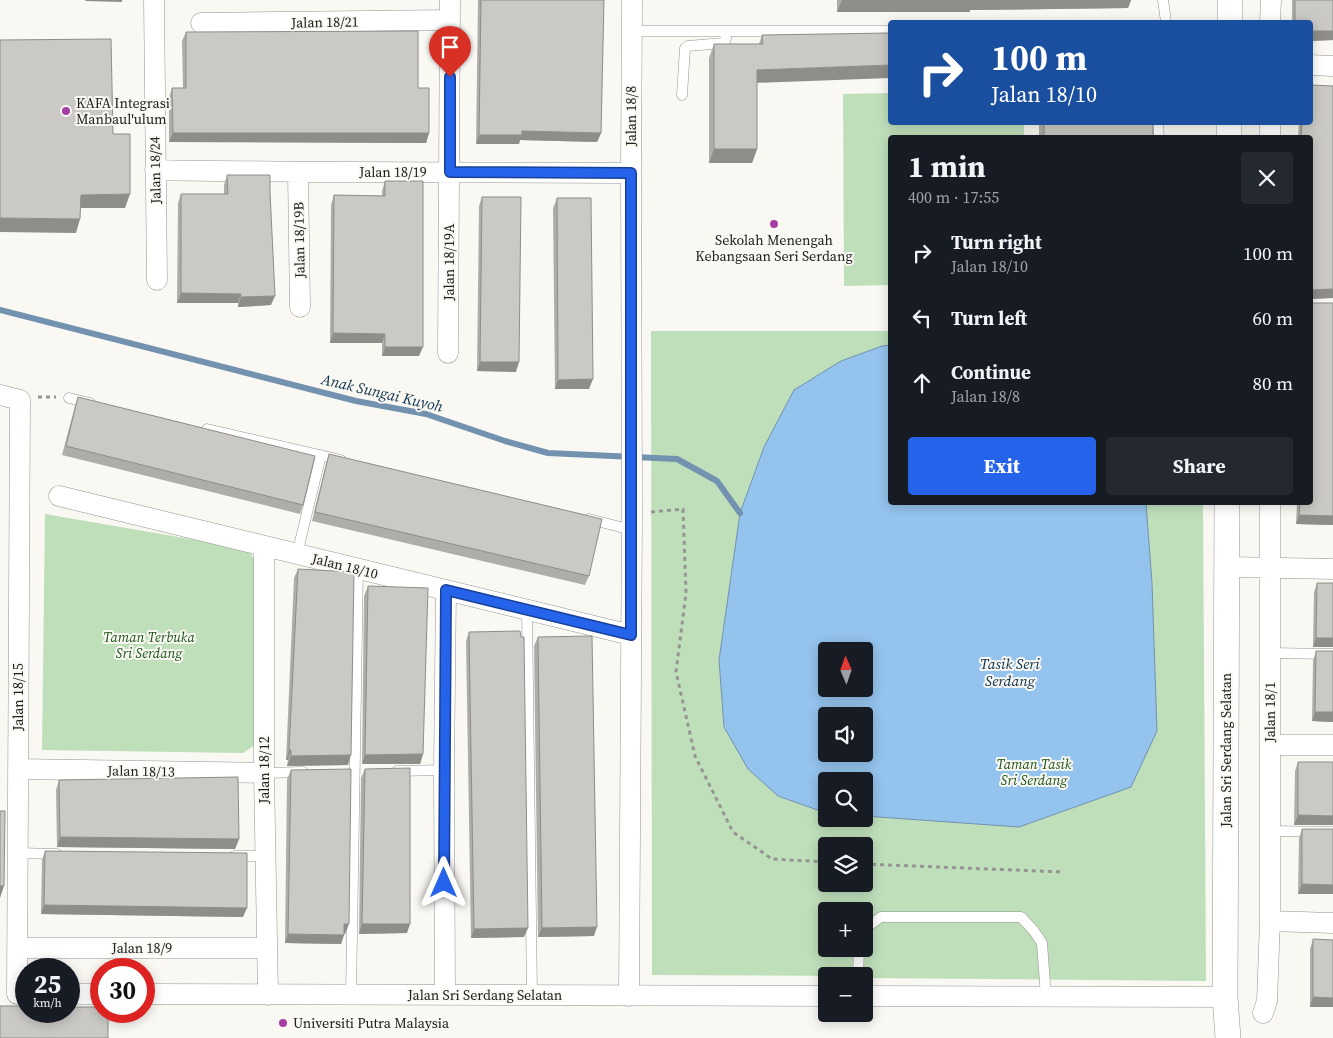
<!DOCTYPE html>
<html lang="en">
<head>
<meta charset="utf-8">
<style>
	:root { --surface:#171b24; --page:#242831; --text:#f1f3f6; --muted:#9ea1a6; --accent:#2563eb }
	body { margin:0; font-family:"Source Serif 4",serif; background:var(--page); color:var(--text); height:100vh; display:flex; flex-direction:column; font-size:19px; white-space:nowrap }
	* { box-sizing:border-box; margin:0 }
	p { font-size:16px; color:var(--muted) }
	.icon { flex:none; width:28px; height:28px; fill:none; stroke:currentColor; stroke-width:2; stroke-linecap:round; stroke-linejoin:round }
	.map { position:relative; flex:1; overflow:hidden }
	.drawer { position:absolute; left:888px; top:135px; width:425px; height:370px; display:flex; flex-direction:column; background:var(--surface); border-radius:5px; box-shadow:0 2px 12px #0003 }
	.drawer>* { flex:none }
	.top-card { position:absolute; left:888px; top:20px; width:425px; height:105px; border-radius:5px; box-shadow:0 2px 12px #0003; background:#1a4fa0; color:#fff; overflow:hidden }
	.needle { width:32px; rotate:358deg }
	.controls { position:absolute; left:818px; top:642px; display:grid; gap:10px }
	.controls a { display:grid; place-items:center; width:55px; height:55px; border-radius:5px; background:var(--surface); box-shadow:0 2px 12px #0003; font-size:25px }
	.speed { position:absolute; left:15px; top:958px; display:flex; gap:10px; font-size:25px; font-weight:700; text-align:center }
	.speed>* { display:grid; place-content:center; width:65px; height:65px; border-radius:50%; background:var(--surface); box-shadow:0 2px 12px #0003; line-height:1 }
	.speed small { font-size:12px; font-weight:400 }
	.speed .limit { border:8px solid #d22; background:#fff; color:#111 }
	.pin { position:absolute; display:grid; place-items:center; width:42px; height:42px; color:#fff; margin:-51px -21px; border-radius:50% 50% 50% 0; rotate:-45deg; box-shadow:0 0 5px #0007 }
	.pin .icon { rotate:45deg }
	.me { position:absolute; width:55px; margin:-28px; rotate:0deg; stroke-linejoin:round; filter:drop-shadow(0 0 4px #0008) }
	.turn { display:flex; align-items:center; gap:18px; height:105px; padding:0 20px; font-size:22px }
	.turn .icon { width:65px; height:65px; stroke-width:2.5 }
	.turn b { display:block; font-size:35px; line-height:42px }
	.round { display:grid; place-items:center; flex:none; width:52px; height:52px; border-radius:5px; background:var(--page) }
	.head { display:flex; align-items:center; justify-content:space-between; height:85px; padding:0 20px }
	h1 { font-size:30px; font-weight:700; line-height:38px }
	.button { display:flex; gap:10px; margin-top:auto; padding:10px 20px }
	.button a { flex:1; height:58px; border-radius:5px; background:var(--accent); color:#fff; font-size:20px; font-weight:700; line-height:58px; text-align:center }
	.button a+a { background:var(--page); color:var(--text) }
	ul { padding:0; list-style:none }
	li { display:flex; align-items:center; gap:15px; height:65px; padding:0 20px }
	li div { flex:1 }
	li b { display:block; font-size:19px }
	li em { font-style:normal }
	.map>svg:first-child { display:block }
	.green { fill:#bfdfbb; fill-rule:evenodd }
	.water { fill:#94c3ed; stroke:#7292af; fill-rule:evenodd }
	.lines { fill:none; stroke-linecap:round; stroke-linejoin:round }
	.stream { stroke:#7292af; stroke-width:6 }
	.service-casing { stroke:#95938f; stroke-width:11 }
	.minor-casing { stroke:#95938f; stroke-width:21 }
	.tertiary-casing { stroke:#95938f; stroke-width:26 }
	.path { stroke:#969592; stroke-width:3; stroke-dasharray:4 4; stroke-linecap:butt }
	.service { stroke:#fff; stroke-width:10 }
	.minor { stroke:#fff; stroke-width:20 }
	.tertiary { stroke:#fff; stroke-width:25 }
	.wall { fill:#afada9 }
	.shaded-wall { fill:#8e8d8a }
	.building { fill:#cbc9c5; stroke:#8e8d8a }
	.route-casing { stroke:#184099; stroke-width:12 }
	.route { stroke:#2563eb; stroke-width:9 }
	.poi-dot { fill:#a63ea2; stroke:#f9f8f3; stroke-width:2 }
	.labels { text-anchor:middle; stroke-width:4; stroke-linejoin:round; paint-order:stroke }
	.street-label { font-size:14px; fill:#21201f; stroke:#f9f8f3 }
	.poi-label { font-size:14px; fill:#21201f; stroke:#f9f8f3; text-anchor:start }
	.park-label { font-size:14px; font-style:italic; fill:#1b5317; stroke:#f9f8f3 }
	.water-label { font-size:15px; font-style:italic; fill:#0b2f4b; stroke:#f9f8f3 }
</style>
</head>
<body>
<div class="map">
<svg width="1333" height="1038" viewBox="0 0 1333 1038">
	<rect width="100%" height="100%" fill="#f9f8f3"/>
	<path class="green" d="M890,93V122L1024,123V137L890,138V285L844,286L843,94Z
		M651,331H890V502L1203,503L1206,981L864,978V976L652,975ZM826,651H864V689H826ZM826,716H864V754H826ZM826,781H864V819H826ZM826,846H864V884H826ZM826,911H864V949H826Z
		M45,514L248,549L255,561L258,743L243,753L42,750Z"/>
	<path class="water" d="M890,345V502L1146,503L1152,583L1157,731L1131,787L1019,827L864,816V781H826V813L778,796L748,769L724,727L719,660L740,513L764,447L794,390L841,361L882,346ZM826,651H864V689H826ZM826,716H864V754H826Z"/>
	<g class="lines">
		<path class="stream" d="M0,310L356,401L426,414L505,441L548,453L677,459L717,481L740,513"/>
		<g class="service-casing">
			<path id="service" d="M1163,0L1166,22
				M631,31H890
				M682,95L685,48L688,46L724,43L726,39L724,31
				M1158,122L1159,138
				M69,398L90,403
				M207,429L341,460
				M589,519L632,530
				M297,554L321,455
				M527,610L532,995
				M1270,653L1333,654
				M397,771L444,770
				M264,773L303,772
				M1270,831L1333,832
				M18,853L57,854
				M234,856H265
				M864,929L881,917H1021L1034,931L1042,943L1046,997
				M858,976L859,949
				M351,995L358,569"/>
		</g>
		<g class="minor-casing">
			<path id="minor" d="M154,0L157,280
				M1270,22L1271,0
				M201,23L450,20
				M1310,65L1333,66
				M1270,122V138
				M155,170C314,173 472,172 631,173
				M298,173L300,307
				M448,353L450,0
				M0,395L20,400L17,994
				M59,496L631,635
				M264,546V773L268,995
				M1227,567L1333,569
				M1270,745H1333
				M18,769L264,773
				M1270,921L1333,923
				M18,948H266
				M69,994H101
				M144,994L826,996
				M445,995L444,770L446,590
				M629,996L632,514L631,173L632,0
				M864,996L1225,997
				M1263,1013L1267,1001L1270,921V502"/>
		</g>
		<g class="tertiary-casing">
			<path id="tertiary" d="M1230,22V0
				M1229,138V122
				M1227,502L1225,997L1228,1038"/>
		</g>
		<path class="path" d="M38,397H56
			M651,512L683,509L686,593L676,672L695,756L733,832L772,859L826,862
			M864,864L1063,872"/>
		<use href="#service" class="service"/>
		<use href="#minor" class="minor"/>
		<use href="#tertiary" class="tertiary"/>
	</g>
	<path class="wall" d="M478,0H604L601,133L597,142L520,140L519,144H476Z
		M837,0H1131L1128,8L970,10V12H837Z
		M1292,0H1333V40L1310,41V22H1292Z
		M186,32L418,88L429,133L426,143L169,142V98L172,88H183L182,41Z
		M889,33L757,83V149L752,163H709V58L714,44H759L762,35Z
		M1333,86V298L1310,299V138H1298L1299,122H1310Z
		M1039,122H1153V138H1039Z
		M227,175L270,192L271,305L238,307V303H177L178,203L181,194H224V185Z
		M385,181L419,356H382V343H330L331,205L334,195L382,196V191Z
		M482,197L516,372L477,371L479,206Z
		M557,198L589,389H555L553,208Z
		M1313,303H1333V525L1296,524L1297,502H1310Z
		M78,397L303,505L300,514L62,455L75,406Z
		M329,454L589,576L585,585L312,521L326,464Z
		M298,569L348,765L287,766L288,760H286L294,578Z
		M1317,583L1333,647H1313L1314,592Z
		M368,586L423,754L420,764H362L364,596Z
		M469,632L524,937L471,938L466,641Z
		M538,637L594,936L538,937L534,646Z
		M1316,651H1333V722L1312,721L1313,661Z
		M1298,762H1333V825H1294L1295,771Z
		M365,769L407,933L359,934L361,778Z
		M291,770L345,934H344L341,944L285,943L287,779Z
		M59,780L239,839L235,849L57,847L56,790Z
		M1302,829H1333V894H1298L1299,838Z
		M45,851L243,917L41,914L42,860Z
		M1313,939L1333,1007H1310V949Z"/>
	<path class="shaded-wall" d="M86,0H122V2L85,1Z
		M842,0H1131L1128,8L970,10V12H837Z
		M1310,31H1333V40L1310,41Z
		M890,65V78L752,83L757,70Z
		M522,131L601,133L597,142L520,140L519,144H476L479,135Z
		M173,133H429L426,143L169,142Z
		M714,149H757L752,163H709Z
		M130,194L125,208H76L81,195Z
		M0,218L80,219L76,233L0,232Z
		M1333,289V298L1310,299V290Z
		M181,293L241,294L238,303H177Z
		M275,296L271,305L238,307L241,297Z
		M333,333L385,334L382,343H330Z
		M385,347H423L419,356H382Z
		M480,362H519L516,372L477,371Z
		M593,379L589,389H555L558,380Z
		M1299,515L1333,516V525L1296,524Z
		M1316,638H1333V647H1313Z
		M1315,712H1333V722L1312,721Z
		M289,750H291L288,760H286Z
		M423,754L420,764H362L365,755Z
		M351,755L348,765L287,766L291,756Z
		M1298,815L1333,816V825H1294Z
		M60,837L239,839L235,849L57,847Z
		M1302,884L1333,885V894H1298Z
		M0,886H4L0,898Z
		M44,905L247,908L243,917L41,914Z
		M344,924H349L345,934H341Z
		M362,924H410L407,933L359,934Z
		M597,927L594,936L538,937L542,928Z
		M528,928L524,937L471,938L474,929Z
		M288,934L344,935L341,944L285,943Z
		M1313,997L1333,998V1007H1310Z"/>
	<path class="building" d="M481,0H604L601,133L522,131V135H479Z
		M1295,0H1333V31H1310V22H1295Z
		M418,31V88H429V133H173L172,88H186V32Z
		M889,33V38H890V65L757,70V149H714V44H763L762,35Z
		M111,39L113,134H130V194L81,195L80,219L0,218V40Z
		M1310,85L1333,86V289L1310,290V138H1301L1302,122H1310Z
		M1044,122H1153V138H1044Z
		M227,175H270V192L275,296L241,297V294L181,293V194H228Z
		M385,181H423V347H385V334L333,333L334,195L385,196Z
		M482,197H521L519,362H480Z
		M557,198H591L593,379L558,380Z
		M1310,301L1313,303H1333V516L1299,515L1300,502H1310Z
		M78,397L315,456L303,505L66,446Z
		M329,454L602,519L589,576L315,512Z
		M298,569L354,572L351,755L291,756V750H289Z
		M1317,583H1333V638H1316Z
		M368,586L428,588L423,754L365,755Z
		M520,631L521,637H524L528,928L474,929L469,632Z
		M592,636L597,927L542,928L538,637Z
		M1316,651H1333V712H1315Z
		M1298,762H1333V816L1298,815Z
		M410,768V924H362L365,769Z
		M351,769L349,924H344V935L288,934L291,770Z
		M238,777L239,839L60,837L59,780Z
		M0,811H5L4,886H0Z
		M1302,829H1333V885L1302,884Z
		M45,851L247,853V908L44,905Z
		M1313,939L1333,940V998L1313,997Z
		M0,1006H26V1011H69V1007H101V1011H108V1038H0Z"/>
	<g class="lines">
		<g class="route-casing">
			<path id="route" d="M444,883L446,590L631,635V173L450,172V77"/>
		</g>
		<use href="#route" class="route"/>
	</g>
	<g class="poi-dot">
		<circle cx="66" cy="111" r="5"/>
		<circle cx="774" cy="224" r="5"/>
		<circle cx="283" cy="1023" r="5"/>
	</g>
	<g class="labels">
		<g class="street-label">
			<text transform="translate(325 22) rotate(-1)" y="5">Jalan 18/21</text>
			<text transform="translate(631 116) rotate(-90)" y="5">Jalan 18/8</text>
			<text transform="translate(155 170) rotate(-91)" y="5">Jalan 18/24</text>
			<text x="393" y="177">Jalan 18/19</text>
			<text transform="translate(299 240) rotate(-91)" y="5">Jalan 18/19B</text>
			<text transform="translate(449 262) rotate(-90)" y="5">Jalan 18/19A</text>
			<text transform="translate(345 566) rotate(14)" y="5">Jalan 18/10</text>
			<text transform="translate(18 697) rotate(-90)" y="5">Jalan 18/15</text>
			<text transform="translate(1270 712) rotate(-90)" y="5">Jalan 18/1</text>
			<text transform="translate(1226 750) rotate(-90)" y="5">Jalan Sri Serdang Selatan</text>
			<text transform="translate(264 770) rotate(-90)" y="5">Jalan 18/12</text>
			<text transform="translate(141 771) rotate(1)" y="5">Jalan 18/13</text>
			<text x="142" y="953">Jalan 18/9</text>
			<text x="485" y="1000">Jalan Sri Serdang Selatan</text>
		</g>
		<g class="poi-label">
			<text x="76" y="108">KAFA Integrasi<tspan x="76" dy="16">Manbaul'ulum</tspan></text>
			<text x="774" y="245" text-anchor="middle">Sekolah Menengah<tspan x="774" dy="16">Kebangsaan Seri Serdang</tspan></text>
			<text x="293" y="1028">Universiti Putra Malaysia</text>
		</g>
		<g class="park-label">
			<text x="149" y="642">Taman Terbuka<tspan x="149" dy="16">Sri Serdang</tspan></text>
			<text x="1034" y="769">Taman Tasik<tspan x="1034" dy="16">Sri Serdang</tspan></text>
		</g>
		<g class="water-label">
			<text transform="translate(382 393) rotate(13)" y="5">Anak Sungai Kuyoh</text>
			<text x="1010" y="669">Tasik Seri<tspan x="1010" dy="17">Serdang</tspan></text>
		</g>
	</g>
</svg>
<div class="controls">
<a><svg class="needle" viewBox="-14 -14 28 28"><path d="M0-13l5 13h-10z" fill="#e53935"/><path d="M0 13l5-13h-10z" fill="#9ea1a6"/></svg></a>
<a><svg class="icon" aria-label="sound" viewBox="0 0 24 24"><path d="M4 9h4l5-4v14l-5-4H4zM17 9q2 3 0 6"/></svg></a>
<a><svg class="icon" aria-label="search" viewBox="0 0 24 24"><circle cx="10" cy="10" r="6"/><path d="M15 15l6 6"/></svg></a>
<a><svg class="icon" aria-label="layers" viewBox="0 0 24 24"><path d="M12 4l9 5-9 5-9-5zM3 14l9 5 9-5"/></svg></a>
<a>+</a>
<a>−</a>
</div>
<div class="speed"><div>25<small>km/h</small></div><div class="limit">30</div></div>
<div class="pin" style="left:450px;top:77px;background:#d93025"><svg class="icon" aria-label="arrive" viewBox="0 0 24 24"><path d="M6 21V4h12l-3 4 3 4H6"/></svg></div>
<svg class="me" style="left:444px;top:883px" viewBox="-20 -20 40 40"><path d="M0-17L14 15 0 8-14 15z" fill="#2563eb" stroke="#fff" stroke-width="4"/></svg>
<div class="top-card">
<div class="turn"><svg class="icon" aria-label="right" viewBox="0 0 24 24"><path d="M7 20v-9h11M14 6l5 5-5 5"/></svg><div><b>100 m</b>Jalan 18/10</div></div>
</div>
<section class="drawer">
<div class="head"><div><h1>1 min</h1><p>400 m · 17:55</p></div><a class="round"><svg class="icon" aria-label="close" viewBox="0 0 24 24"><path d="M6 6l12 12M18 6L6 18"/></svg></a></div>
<ul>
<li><svg class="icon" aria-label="right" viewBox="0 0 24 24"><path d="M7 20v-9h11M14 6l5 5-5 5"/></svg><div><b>Turn right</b><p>Jalan 18/10</p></div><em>100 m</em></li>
<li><svg class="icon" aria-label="left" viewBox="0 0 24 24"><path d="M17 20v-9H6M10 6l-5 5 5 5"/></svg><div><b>Turn left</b></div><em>60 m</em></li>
<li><svg class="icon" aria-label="ahead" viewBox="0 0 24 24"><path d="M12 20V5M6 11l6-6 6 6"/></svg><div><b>Continue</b><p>Jalan 18/8</p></div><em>80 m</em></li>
</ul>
<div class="button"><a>Exit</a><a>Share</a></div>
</section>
</div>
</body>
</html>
